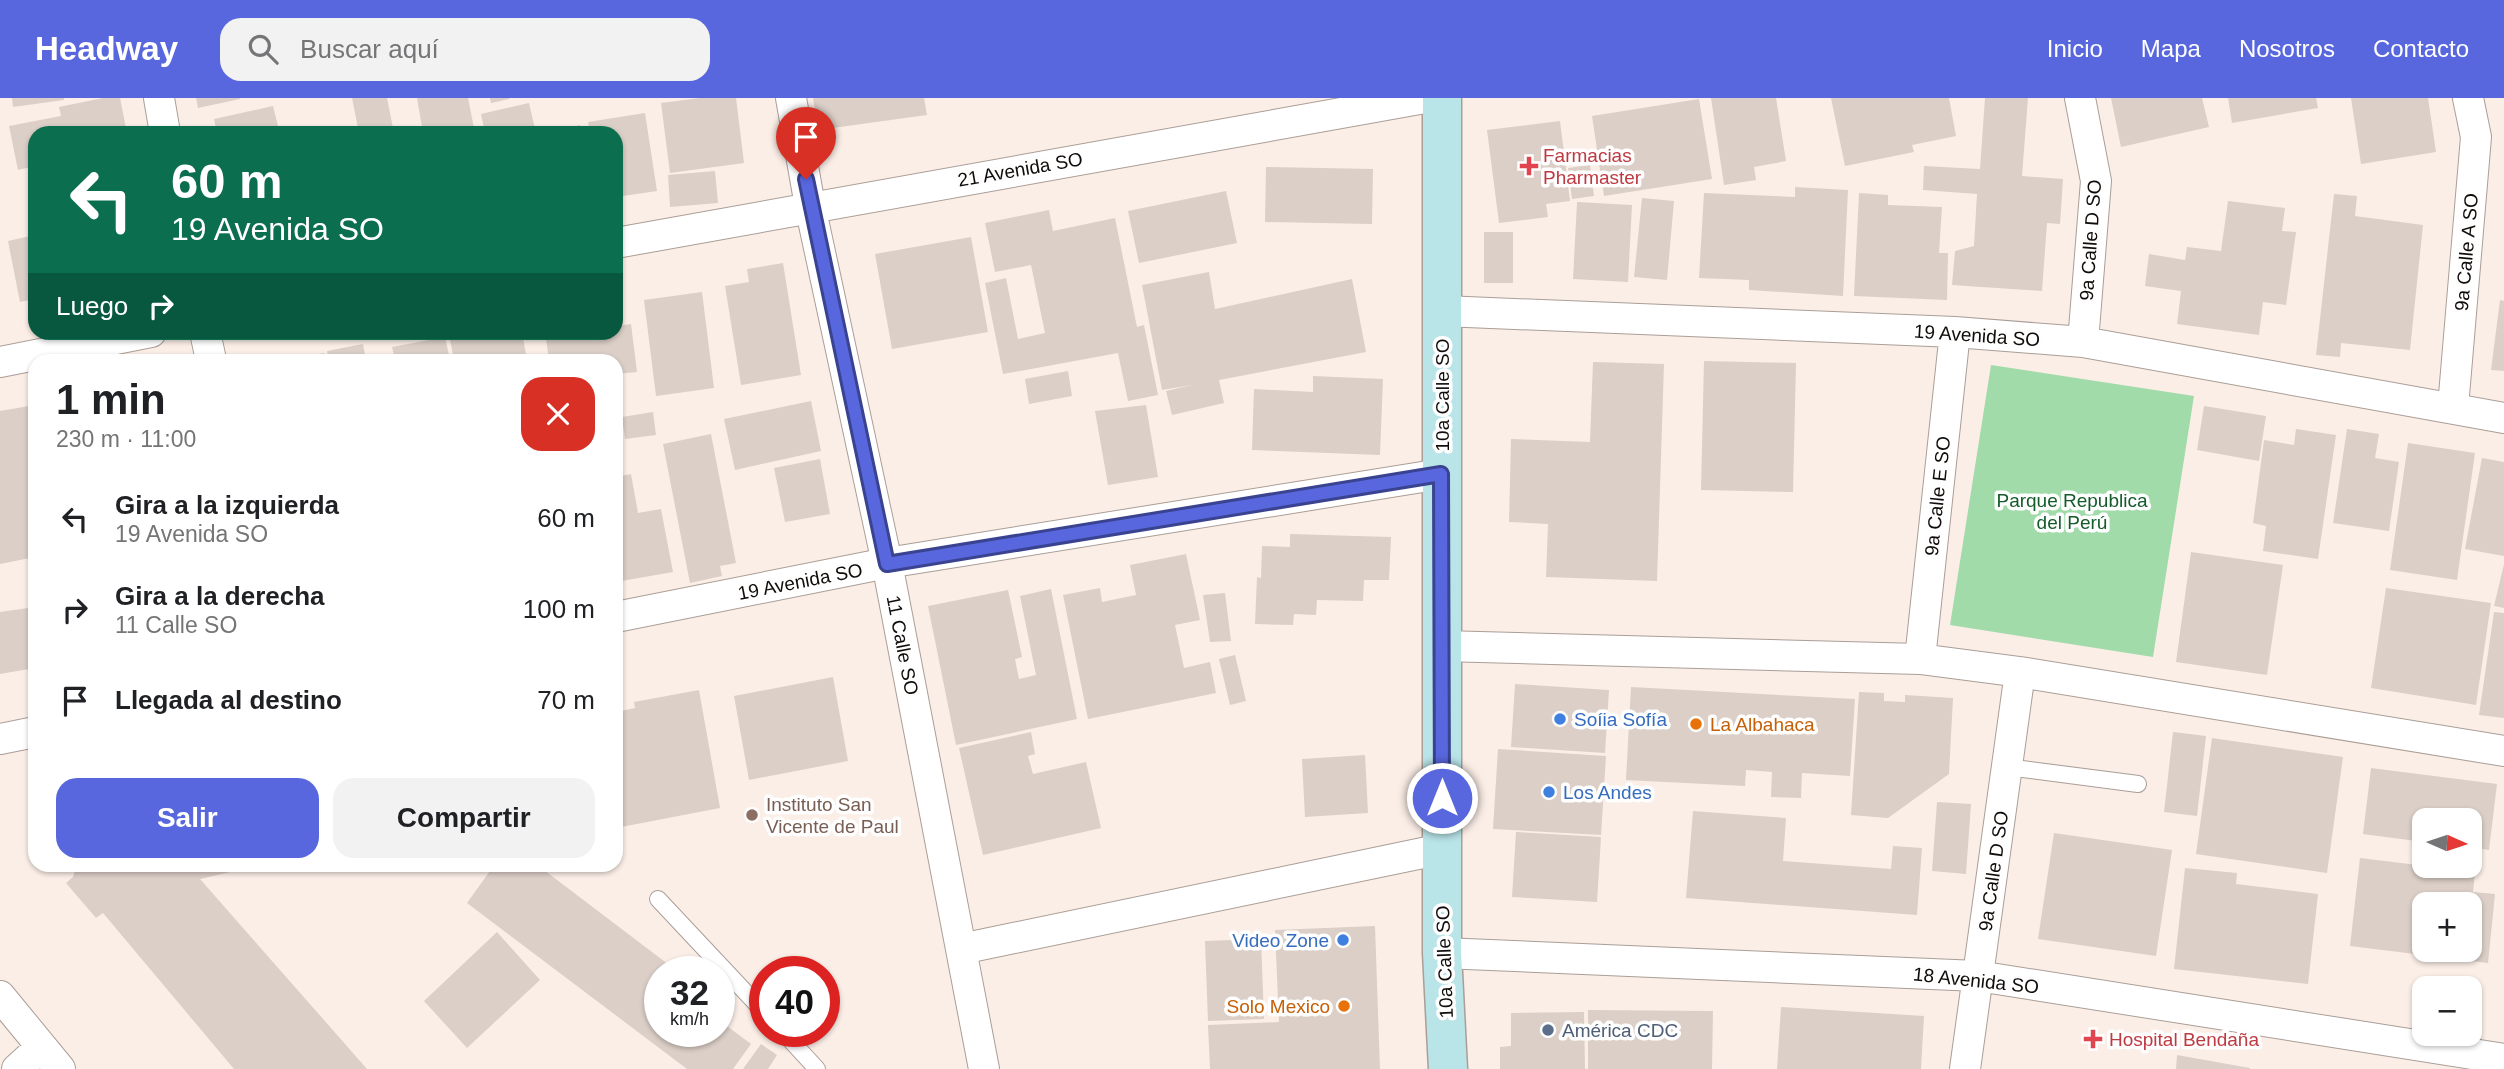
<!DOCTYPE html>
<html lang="es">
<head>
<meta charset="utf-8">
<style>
	:root { --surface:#fff; --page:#f2f2f2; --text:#202124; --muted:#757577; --accent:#5967de }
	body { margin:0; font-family:Helvetica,sans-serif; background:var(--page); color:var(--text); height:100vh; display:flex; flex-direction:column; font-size:26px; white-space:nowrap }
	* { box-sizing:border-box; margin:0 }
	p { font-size:23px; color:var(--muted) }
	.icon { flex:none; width:38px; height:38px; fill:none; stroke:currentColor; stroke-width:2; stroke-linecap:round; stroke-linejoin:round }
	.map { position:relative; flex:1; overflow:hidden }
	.details { position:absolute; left:28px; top:256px; width:595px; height:518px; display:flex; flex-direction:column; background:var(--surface); border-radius:21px; box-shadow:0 2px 5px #0004 }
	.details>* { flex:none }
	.top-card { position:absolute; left:28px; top:28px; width:595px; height:214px; border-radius:21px; box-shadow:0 2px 5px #0004; background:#0b6e4f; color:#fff; overflow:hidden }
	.needle { width:46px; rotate:93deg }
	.fabs { position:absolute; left:2412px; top:710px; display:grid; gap:14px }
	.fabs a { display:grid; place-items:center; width:70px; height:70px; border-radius:14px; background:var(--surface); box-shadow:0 2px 5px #0004; font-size:35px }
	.speed { position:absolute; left:644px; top:858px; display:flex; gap:14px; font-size:35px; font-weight:700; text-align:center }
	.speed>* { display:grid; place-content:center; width:91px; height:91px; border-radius:50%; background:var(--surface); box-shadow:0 2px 5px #0004; line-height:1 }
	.speed small { font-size:18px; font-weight:400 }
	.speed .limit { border:10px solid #d22; background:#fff; color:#111 }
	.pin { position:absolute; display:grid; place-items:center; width:60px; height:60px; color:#fff; margin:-72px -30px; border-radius:50% 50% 50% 0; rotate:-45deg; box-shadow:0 0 7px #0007 }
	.pin .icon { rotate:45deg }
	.me { position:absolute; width:77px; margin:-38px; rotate:0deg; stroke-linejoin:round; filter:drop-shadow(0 0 5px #0008) }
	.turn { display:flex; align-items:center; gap:24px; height:147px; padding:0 28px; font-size:32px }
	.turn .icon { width:91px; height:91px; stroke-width:2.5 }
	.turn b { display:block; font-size:49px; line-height:60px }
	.then { display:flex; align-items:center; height:66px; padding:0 28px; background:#0003; gap:14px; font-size:26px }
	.round { display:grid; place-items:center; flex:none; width:74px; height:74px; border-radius:21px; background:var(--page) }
	.headline { display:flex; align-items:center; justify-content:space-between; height:119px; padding:0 28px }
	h1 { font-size:42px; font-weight:600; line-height:52px }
	.button { display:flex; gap:14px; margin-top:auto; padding:14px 28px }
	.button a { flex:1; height:80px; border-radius:21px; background:var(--accent); color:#fff; font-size:28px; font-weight:600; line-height:80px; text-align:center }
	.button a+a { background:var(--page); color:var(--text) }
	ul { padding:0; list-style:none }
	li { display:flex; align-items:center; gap:21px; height:91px; padding:0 28px }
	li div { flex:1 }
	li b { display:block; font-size:26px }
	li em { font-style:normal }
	header { display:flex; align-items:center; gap:42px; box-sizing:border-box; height:98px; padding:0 35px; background:var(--accent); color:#fff }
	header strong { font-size:33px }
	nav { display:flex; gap:38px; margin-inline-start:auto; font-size:24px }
	.search { width:490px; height:63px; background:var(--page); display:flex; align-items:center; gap:18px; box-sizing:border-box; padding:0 24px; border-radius:21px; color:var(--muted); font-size:26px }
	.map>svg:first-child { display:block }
	.green { fill:#a1dbaa }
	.building { fill:#dbcfc7; fill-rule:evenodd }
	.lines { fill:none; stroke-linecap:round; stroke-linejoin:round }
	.lane-casing { stroke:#aa9e97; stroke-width:18 }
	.street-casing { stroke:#aa9e97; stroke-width:32 }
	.secondary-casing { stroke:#aa9e97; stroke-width:41 }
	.lane { stroke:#fff; stroke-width:16 }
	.street { stroke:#fff; stroke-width:30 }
	.secondary { stroke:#b9e4e8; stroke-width:38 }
	.route-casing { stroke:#3a4390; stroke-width:18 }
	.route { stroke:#5967de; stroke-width:12 }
	.health-dot { fill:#e0444e; stroke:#fefefe; stroke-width:2.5 }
	.shop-dot { fill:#3f7fe0; stroke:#fefefe; stroke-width:2.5 }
	.food-dot { fill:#e8710a; stroke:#fefefe; stroke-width:2.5 }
	.education-dot { fill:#8d6e63; stroke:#fefefe; stroke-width:2.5 }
	.service-dot { fill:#5c6f8a; stroke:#fefefe; stroke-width:2.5 }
	.labels { text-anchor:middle; stroke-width:7; stroke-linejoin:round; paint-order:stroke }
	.health-label { font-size:19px; fill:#be3a42; stroke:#fefefe; text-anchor:start }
	.street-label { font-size:19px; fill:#100c0a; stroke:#fefefe }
	.park-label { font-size:19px; fill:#135c2a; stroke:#fefefe }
	.shop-label { font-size:19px; fill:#366cbe; stroke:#fefefe; text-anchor:start }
	.food-label { font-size:19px; fill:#c56008; stroke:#fefefe; text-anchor:start }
	.education-label { font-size:19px; fill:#785e54; stroke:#fefefe; text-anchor:start }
	.service-label { font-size:19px; fill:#4e5e75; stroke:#fefefe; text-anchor:start }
</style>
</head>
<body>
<header>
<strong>Headway</strong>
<div class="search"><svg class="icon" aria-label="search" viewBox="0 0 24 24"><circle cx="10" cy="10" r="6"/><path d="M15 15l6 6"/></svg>Buscar aquí</div>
<nav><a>Inicio</a><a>Mapa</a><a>Nosotros</a><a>Contacto</a></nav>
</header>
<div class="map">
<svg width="2504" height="971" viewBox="0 0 2504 971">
	<rect width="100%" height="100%" fill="#fbeee7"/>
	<path class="green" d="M1991,267L2194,298L2153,559L1950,527Z"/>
	<path class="building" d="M12,0H64V2L13,9Z
		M103,0H120L127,35H35V68L18,72L9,28L61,18L59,9Z
		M196,0H240V1L198,10Z
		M352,0H387L394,35H359Z
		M417,0H468L475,35H423Z
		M490,0H509V1L491,5Z
		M700,0H736L744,65L670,75L661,5Z
		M813,0H924L927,17L818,32Z
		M1711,0H1776L1786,63L1754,69L1756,82L1724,87Z
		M1831,0H1949L1956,38L1912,47L1914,54L1845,68Z
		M1985,0H2028L2022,78L2063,81L2060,126L2047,125L2042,193L1952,187L1955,153L1974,148L1977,96L1923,92L1924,68L1980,71Z
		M2111,0H2202L2209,29L2121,49Z
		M2228,0H2316L2318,10L2232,25Z
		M2351,0H2428L2436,54L2361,66Z
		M1699,1L1712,81L1604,98L1592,18Z
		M529,5L536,35H485L481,16Z
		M273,8L279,32L217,35L214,21Z
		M645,15L657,93L616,99V35H590L588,24Z
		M1560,23L1570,103L1546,106L1548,119L1499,125L1487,32Z
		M580,27L581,35H549V34Z
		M1590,67L1594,98L1572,101L1568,70Z
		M1266,69L1373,71L1372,126L1265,124Z
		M715,73L718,105L670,109L668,77Z
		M1795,89L1848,92L1843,198L1749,192V182L1699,180L1704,95L1795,99Z
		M1226,93L1237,145L1139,165L1128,113Z
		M1859,95L1888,97V107L1942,109L1939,155H1948L1947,202L1854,198Z
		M2334,96L2357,98L2355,118L2423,127L2410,252L2341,245L2340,259L2316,257Z
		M1642,100L1674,103L1667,182L1634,179Z
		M2228,103L2285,110L2282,133L2296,134L2286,207L2263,204L2259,237L2177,226L2181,193L2145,188L2149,156L2185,162L2187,149L2221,153Z
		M1577,104L1632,107L1628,184L1573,181Z
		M1049,112L1053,133L1115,120L1137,229L1144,227L1158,297L1128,303L1118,255L1003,276L985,185L1006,180L1018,241L1045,235L1031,167L995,174L985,125Z
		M1484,134H1513V185H1484Z
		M35,137V201L20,204L8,143Z
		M971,139L988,234L892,251L875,156Z
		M783,165L801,277L741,287L725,188L749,184L747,171Z
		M1209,174L1215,211L1352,181L1366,254L1219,282L1224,305L1172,317L1166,293L1192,287L1162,292L1142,187Z
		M702,194L714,290L656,298L644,202Z
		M2500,202L2504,203V273L2491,272Z
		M631,226L637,274L616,276V262H549L545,234H616V228Z
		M463,234H522L527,262H454L449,237Z
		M445,239L450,262H395L392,249Z
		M363,246L366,262H329L327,253Z
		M324,255L325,262H295V261Z
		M1704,263L1796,265L1793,394L1701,392Z
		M1593,264L1664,266L1657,483L1546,479L1548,426L1509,424L1511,341L1590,344Z
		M1068,273L1072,298L1029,306L1025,281Z
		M1313,278L1383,281L1380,357L1252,352L1254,291L1313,294Z
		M616,301L620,317L616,318Z
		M811,303L821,353L735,372L724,321Z
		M35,307V459L0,466V313Z
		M1146,307L1158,379L1108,387L1095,313Z
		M2204,308L2266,318L2259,363L2197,352Z
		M653,314L656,337L625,341L622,319Z
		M2296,331L2336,337L2318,461L2263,453L2266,428L2253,425L2264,342L2294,347Z
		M2347,331L2379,336L2375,360L2399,364L2389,433L2333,425Z
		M711,336L736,465L720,468L722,478L690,485L663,346Z
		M2408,345L2475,355L2457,482L2390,472Z
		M2482,360L2504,364V458L2465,451Z
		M820,361L830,416L785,424L774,370Z
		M631,376L638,415L661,411L673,474L616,484V379Z
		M1290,436L1391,439L1389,482H1364L1363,503L1317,502L1316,517L1294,516L1293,527L1255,526L1257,479L1261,480L1262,448L1290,449Z
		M2191,454L2283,467L2267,577L2176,564Z
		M1186,456L1200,522L1175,527L1184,570L1210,564L1216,595L1088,621L1063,497L1100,490L1102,504L1136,497L1130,467Z
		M2504,466V510L2494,508Z
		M2386,490L2491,505L2476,607L2371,590Z
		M1051,491L1077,621L956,647L928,508L1008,492L1022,559L1015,561L1019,581L1036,577L1020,498Z
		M1225,495L1231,543L1210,544L1203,497Z
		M35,509V570L0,576V514Z
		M2494,514L2504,515V620L2479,617Z
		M1235,557L1246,603L1230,607L1219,561Z
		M833,579L848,663L749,682L734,598Z
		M1515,586L1609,592L1605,655L1511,649Z
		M1631,589L1855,601L1850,678L1802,675L1801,700L1771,699L1772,674L1746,672L1745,688L1626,682Z
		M699,592L720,710L616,730V614L635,610L634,604Z
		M1859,594L1884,595V603L1905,604V597L1953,600L1949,676L1888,720L1851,717Z
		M1031,634L1035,656L1028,658L1033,676L1086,664L1101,730L983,757L959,650Z
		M2173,634L2206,638L2197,718L2164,714Z
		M2212,640L2343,659L2327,775L2196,756Z
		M1498,651L1606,658L1601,737L1493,731Z
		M1365,657L1368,715L1305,719L1302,661Z
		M2371,670L2497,686L2489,752L2469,749V723H2424V744L2363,736Z
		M1937,704L1971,706L1966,776L1932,773Z
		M1693,713L1786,720L1783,763L1891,771L1893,748L1922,750L1917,817L1686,800Z
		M1516,734L1601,739L1597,804L1512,799Z
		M2054,735L2172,752L2156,858L2038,841Z
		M2360,760L2475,774L2473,794L2495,796L2488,865L2350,848ZM2424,807H2469V852H2424Z
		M77,766H265L200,781L367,971H234L103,815L96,820L66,785L73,779Z
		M495,766H536L677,873H660V933H719V922L751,946L733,971H687L467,805Z
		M2185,770L2237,775L2236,786L2318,796L2308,886L2174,871Z
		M1375,828L1380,971H1210L1208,927L1279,924L1275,832Z
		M497,834L540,882L467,950L424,903Z
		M1261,841L1264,921L1208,923L1205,843Z
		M1781,909L1924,918L1921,971H1777Z
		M1588,912L1713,913L1712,971H1588Z
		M1584,914L1585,971H1500V949L1511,948V915Z
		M761,946L777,957L768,971H743Z
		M2177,957L2250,970V971H2176Z"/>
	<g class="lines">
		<g class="lane-casing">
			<path id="lane" d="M2007,669L2138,686
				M658,801L765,915
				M782,933L817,971"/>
		</g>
		<g class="street-casing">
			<path id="street" d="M159,0L165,35
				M791,0L810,108L887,465L984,971
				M2080,0L2096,83L2083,244
				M616,145L1425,0
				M1443,213L1955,234L2083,244L2504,320
				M205,234L211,262
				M0,264L151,234
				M2453,309L2476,39L2468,0
				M616,519L887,465L1441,376
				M1442,548L1920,561L2020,574L2504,653
				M1920,561L1955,234
				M0,641L35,634
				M961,851L1442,751
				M1442,855L1978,878L2504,961
				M0,898L60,971
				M17,971L41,949
				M1965,971L2020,574"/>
		</g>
		<g class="secondary-casing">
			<path id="secondary" d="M1442,0V855L1448,971"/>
		</g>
		<use href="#lane" class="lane"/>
		<use href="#street" class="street"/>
		<use href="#secondary" class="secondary"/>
	</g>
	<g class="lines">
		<g class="route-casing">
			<path id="route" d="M806,81L887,466L1441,376L1442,700"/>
		</g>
		<use href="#route" class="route"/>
	</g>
	<g class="health-dot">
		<path d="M1525.5 57.5h7v7h7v7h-7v7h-7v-7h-7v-7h7z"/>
		<path d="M2089.5 930.5h7v7h7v7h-7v7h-7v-7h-7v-7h7z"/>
	</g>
	<g class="shop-dot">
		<circle cx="1560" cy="621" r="7"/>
		<circle cx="1549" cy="694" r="7"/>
		<circle cx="1343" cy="842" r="7"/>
	</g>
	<g class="food-dot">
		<circle cx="1696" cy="626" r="7"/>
		<circle cx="1344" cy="908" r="7"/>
	</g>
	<circle class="education-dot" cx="752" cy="717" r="7"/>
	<circle class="service-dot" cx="1548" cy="932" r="7"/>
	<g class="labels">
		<g class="health-label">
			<text x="1543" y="64">Farmacias<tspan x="1543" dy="22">Pharmaster</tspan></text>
			<text x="2109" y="948">Hospital Bendaña</text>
		</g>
		<g class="street-label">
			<text transform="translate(1020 71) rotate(-10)" y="7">21 Avenida SO</text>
			<text transform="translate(2090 142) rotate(-86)" y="7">9a Calle D SO</text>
			<text transform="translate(2466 154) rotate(-85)" y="7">9a Calle A SO</text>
			<text transform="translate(1977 237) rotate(4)" y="7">19 Avenida SO</text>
			<text transform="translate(1442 297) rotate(-90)" y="7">10a Calle SO</text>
			<text transform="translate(1937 398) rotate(-84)" y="7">9a Calle E SO</text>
			<text transform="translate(800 483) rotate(-11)" y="7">19 Avenida SO</text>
			<text transform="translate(903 547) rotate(79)" y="7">11 Calle SO</text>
			<text transform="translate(1993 773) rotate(-82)" y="7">9a Calle D SO</text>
			<text transform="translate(1444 864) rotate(-92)" y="7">10a Calle SO</text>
			<text transform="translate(1976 882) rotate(6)" y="7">18 Avenida SO</text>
		</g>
		<g class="park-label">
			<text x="2072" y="409">Parque Republica<tspan x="2072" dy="22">del Perú</tspan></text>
		</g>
		<g class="shop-label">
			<text x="1574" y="628">Soíia Sofía</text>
			<text x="1563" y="701">Los Andes</text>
			<text x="1329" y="849" text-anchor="end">Video Zone</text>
		</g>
		<g class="food-label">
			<text x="1710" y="633">La Albahaca</text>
			<text x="1330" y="915" text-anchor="end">Solo Mexico</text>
		</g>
		<g class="education-label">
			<text x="766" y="713">Instituto San<tspan x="766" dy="22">Vicente de Paul</tspan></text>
		</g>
		<g class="service-label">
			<text x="1562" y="939">América CDC</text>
		</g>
	</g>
</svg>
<div class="fabs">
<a><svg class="needle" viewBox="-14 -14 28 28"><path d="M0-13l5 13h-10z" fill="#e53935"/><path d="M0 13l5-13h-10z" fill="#757577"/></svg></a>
<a>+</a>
<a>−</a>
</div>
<div class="speed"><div>32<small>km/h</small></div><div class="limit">40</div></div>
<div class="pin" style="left:806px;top:81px;background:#d93025"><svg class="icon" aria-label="arrive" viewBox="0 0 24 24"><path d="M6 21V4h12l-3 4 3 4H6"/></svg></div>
<svg class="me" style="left:1442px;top:700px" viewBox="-20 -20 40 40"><circle r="17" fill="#5967de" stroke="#fff" stroke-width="3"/><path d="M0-11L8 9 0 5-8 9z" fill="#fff"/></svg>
<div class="top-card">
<div class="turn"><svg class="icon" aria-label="left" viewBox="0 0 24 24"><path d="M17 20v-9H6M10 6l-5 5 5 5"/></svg><div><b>60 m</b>19 Avenida SO</div></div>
<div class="then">Luego<svg class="icon" aria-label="right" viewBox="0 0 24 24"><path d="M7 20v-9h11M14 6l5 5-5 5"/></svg></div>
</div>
<section class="details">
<div class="headline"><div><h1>1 min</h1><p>230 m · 11:00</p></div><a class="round" style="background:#d93025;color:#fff"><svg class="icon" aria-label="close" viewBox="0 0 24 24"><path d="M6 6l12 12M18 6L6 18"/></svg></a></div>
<ul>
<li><svg class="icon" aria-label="left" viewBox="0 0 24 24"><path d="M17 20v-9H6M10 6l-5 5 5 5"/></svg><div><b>Gira a la izquierda</b><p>19 Avenida SO</p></div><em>60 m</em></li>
<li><svg class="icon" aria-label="right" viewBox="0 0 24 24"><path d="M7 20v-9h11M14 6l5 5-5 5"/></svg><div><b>Gira a la derecha</b><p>11 Calle SO</p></div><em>100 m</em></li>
<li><svg class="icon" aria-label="arrive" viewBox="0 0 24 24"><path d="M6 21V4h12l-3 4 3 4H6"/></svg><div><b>Llegada al destino</b></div><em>70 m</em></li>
</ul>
<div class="button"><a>Salir</a><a>Compartir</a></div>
</section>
</div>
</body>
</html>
